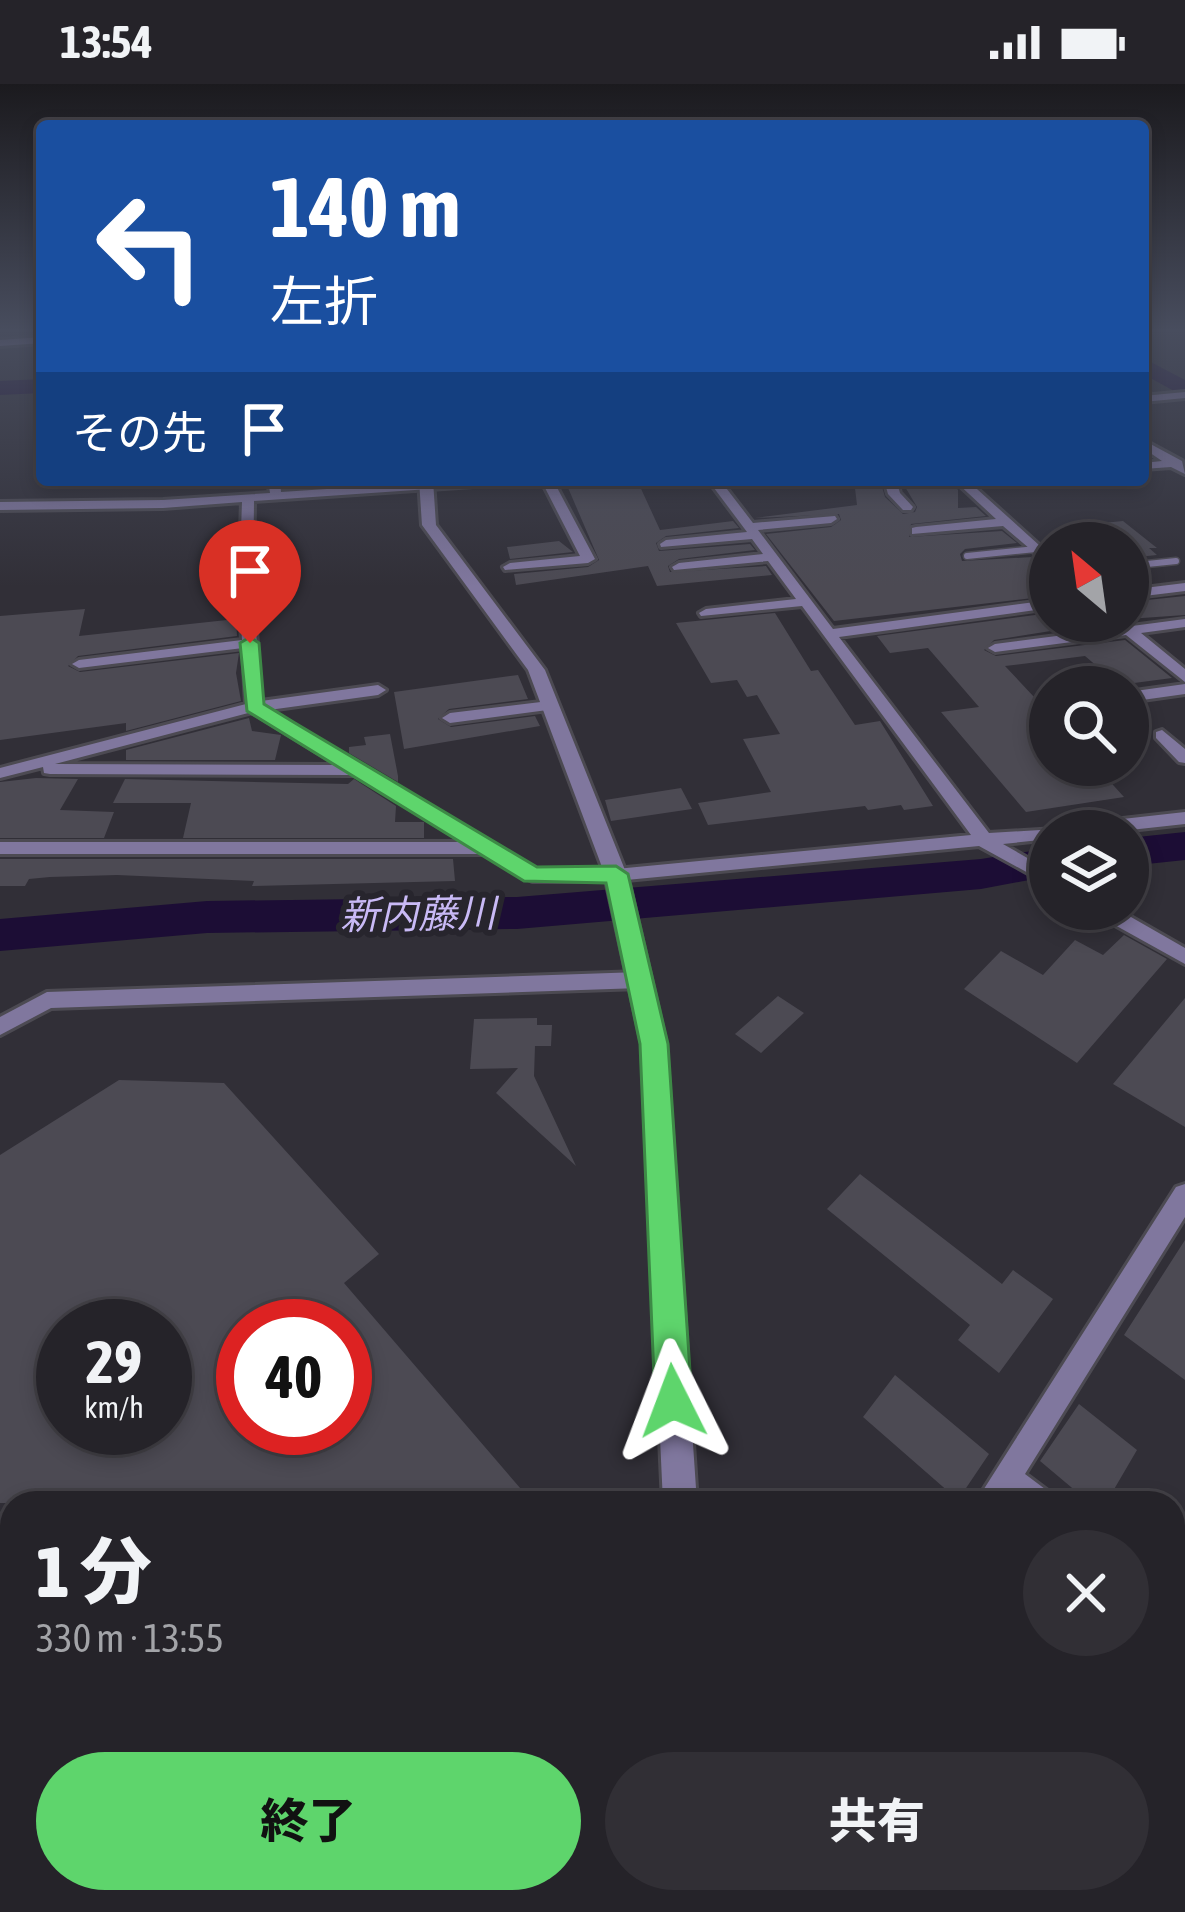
<!DOCTYPE html>
<html lang="ja">
<head>
<meta charset="utf-8">
<style>
	:root { --surface:#252329; --page:#312f35; --text:#f1f3f6; --muted:#a3a4a8; --line:#424046; --accent:#5ed56c }
	body { margin:0; font-family:"Asap Condensed","Noto Sans JP",sans-serif; background:var(--page); color:var(--text); height:100vh; display:flex; flex-direction:column; font-size:45px; white-space:nowrap }
	* { box-sizing:border-box; margin:0 }
	p { font-size:39px; color:var(--muted) }
	.icon { flex:none; width:66px; height:66px; fill:none; stroke:currentColor; stroke-width:2; stroke-linecap:round; stroke-linejoin:round }
	.map { position:relative; flex:1; overflow:hidden }
	.drawer { position:absolute; left:0px; top:1407px; width:1185px; height:423px; display:flex; flex-direction:column; background:var(--surface); border-radius:36px 36px 0 0; box-shadow:0 6px 18px #0003,0 0 0 3px var(--line) }
	.drawer>* { flex:none }
	.hud { position:absolute; left:36px; top:36px; width:1113px; height:366px; border-radius:12px; box-shadow:0 6px 18px #0003,0 0 0 3px var(--line); background:#1a4fa0; color:#fff; overflow:hidden }
	.needle { width:78px; rotate:331deg }
	.buttons { position:absolute; left:1029px; top:438px; display:grid; gap:24px }
	.buttons a { display:grid; place-items:center; width:120px; height:120px; border-radius:50%; background:var(--surface); box-shadow:0 6px 18px #0003,0 0 0 3px var(--line); font-size:60px }
	.speed { position:absolute; left:36px; top:1215px; display:flex; gap:24px; font-size:60px; font-weight:700; text-align:center }
	.speed>* { display:grid; place-content:center; width:156px; height:156px; border-radius:50%; background:var(--surface); box-shadow:0 6px 18px #0003,0 0 0 3px var(--line); line-height:1 }
	.speed small { font-size:30px; font-weight:400 }
	.speed .limit { border:18px solid #d22; background:#fff; color:#111 }
	.pin { position:absolute; display:grid; place-items:center; width:102px; height:102px; color:#fff; margin:-123px -51px; border-radius:50% 50% 50% 0; rotate:-45deg; box-shadow:0 0 12px #0007 }
	.pin .icon { rotate:45deg }
	.me { position:absolute; width:132px; margin:-66px; rotate:357deg; stroke-linejoin:round; filter:drop-shadow(0 0 9px #0008) }
	.turn { display:flex; align-items:center; gap:42px; height:252px; padding:0 36px; font-size:54px }
	.turn .icon { width:156px; height:156px; stroke-width:2.5 }
	.turn b { display:block; font-size:84px; line-height:102px }
	.then { display:flex; align-items:center; height:114px; padding:0 36px; background:#0003; gap:24px; font-size:45px }
	.round { display:grid; place-items:center; flex:none; width:126px; height:126px; border-radius:63px; background:var(--page) }
	.summary { display:flex; align-items:center; justify-content:space-between; height:204px; padding:0 36px }
	h1 { font-size:72px; font-weight:800; line-height:90px }
	.action { display:flex; gap:24px; margin-top:auto; padding:24px 36px }
	.action a { flex:1; height:138px; border-radius:72px; background:var(--accent); color:#111; font-size:48px; font-weight:800; line-height:138px; text-align:center }
	.action a+a { background:var(--page); color:var(--text) }
	.status { display:flex; justify-content:space-between; align-items:center; height:84px; padding:0 60px; background:var(--surface); direction:ltr }
	.status svg { height:33px; fill:currentColor }
	.map>svg:first-child { display:block }
	.lines { fill:none; stroke-linecap:round; stroke-linejoin:round }
	.river { fill:#1c0d35; fill-rule:evenodd }
	.building { fill:#4c4a53; fill-rule:evenodd }
	.service-casing { stroke:#4c4a52; stroke-width:9 }
	.minor-casing { stroke:#4c4a52; stroke-width:6 }
	.tertiary-casing { stroke:#4c4a52; stroke-width:6 }
	.secondary-casing { stroke:#4c4a52; stroke-width:6 }
	.service { stroke:#80779e; stroke-width:6 }
	.minor { fill:#80779e; fill-rule:evenodd }
	.tertiary { fill:#80779e; fill-rule:evenodd }
	.secondary { fill:#ae9ddd; fill-rule:evenodd }
	.route { fill:#5ed56c; stroke:#3d8a46; stroke-width:3 }
	.labels { text-anchor:middle; stroke-width:12; stroke-linejoin:round; paint-order:stroke }
	.water-label { font-size:39px; font-style:italic; fill:#c9baf6; stroke:#27252d }
</style>
</head>
<body>
<div class="status"><b>13:54</b><svg viewBox="0 0 49 12"><path d="M0 12V9h3v3zM5 12V6h3v6zM10 12V3h3v9zM15 12V0h3v12zM26 1h20v11H26zM47 4h2v5h-2z"/></svg></div>
<div class="map">
<svg width="1185" height="1828" viewBox="0 0 1185 1828">
	<rect width="100%" height="100%" fill="#312f37"/>
	<g class="lines">
		<path class="river" d="M1143,274L1185,296V313L1143,290Z
			M42,295V309L0,311V297Z
			M1185,748V776L1128,782V754Z
			M1050,764V792L981,805L517,845L207,849L0,867V835L207,817L517,813L981,775Z"/>
	</g>
	<path class="building" d="M637,396L660,446L733,437L739,444L666,452L656,459L659,467L750,460L755,466L679,475L668,482L670,488L766,482L772,491L657,502L648,482L516,501L514,490L588,483L599,476L566,399Z
		M854,396H880L885,413L903,430L915,428L917,423L901,396H950L958,406V424L976,423L986,432L911,440L909,453L1002,447L1017,459L965,465L960,470L962,477L1032,473L1050,486V512L834,537L766,450L831,443L841,436L839,430L755,434L857,421Z
		M1123,437L1157,464H1149L1157,471L1128,474V459H1116L1093,440Z
		M559,457L573,468L510,475L507,463Z
		M1185,512V531L1128,535V518Z
		M85,525L79,552L236,535L237,552L78,572L68,582L80,588L239,569L236,589L241,617L126,647V639L0,656V532Z
		M775,529L811,587L818,586L855,641L880,637L933,722L904,726L901,721L868,726L865,722L708,741L698,719L771,708L743,655L780,650L757,611L747,613L737,596L711,599L676,539Z
		M1050,529V537H1114L994,556L984,566L996,572L1125,556L1172,594L1119,601L1085,572L1005,582L1050,630V681H1072L1084,694L1104,691L1124,713L1026,728L941,628L979,623L928,564L890,569L877,552Z
		M518,591L528,615L449,625L438,635L451,643L535,632L540,642L404,665L394,608Z
		M249,634L252,647L281,651L275,676H126V666Z
		M390,650L398,692V698L349,669V663L366,661L364,653Z
		M36,694L78,695L60,726L114,728L104,754H0V698Z
		M125,695L348,700L354,695L396,722L395,738H424V754H183L191,719H113Z
		M681,704L692,725L611,737L605,716Z
		M0,775H453L455,797L252,802L254,797L117,791L50,793L29,795L25,802H0Z
		M1124,851L1167,875L1077,979L964,905L1001,867L1043,891L1075,856L1103,871Z
		M778,912L804,929L761,969L735,950Z
		M1185,914V1043L1113,1000Z
		M537,934V941H552L551,962H535L534,992L576,1082L496,1009L518,984L470,985L474,935Z
		M119,996L224,999L379,1170L344,1199L533,1419H0V1071ZM63,1242H165V1344H63ZM243,1242H345V1344H243Z
		M860,1090L1002,1200L1013,1186L1053,1215L999,1289L958,1256L970,1241L827,1125Z
		M1185,1156V1296L1124,1251Z
		M895,1291L989,1370L958,1416L863,1333Z
		M1079,1320L1137,1366L1106,1419H1090L1040,1377Z"/>
	<g class="lines">
		<g class="service-casing">
			<path id="service" d="M967,472L1036,465
				M1128,482L1176,477"/>
		</g>
		<g class="minor-casing">
			<path id="minor" d="M1185,308V314L1143,318V312Z
				M1143,356L1182,377L1185,390L1171,383L1143,385V379L1162,377L1143,364Z
				M268,396H280L281,408L464,396H523L517,399L254,417L253,504L261,617L378,601L386,606L378,611L269,626L535,785H616L971,751L802,522L701,532L699,529L706,525L796,515L768,477L674,486L672,483L679,479L763,470L752,455L661,463L660,460L666,456L747,448L708,396H720L753,439L835,432L837,435L831,439L758,446L833,545L1050,516V524L839,553L989,749L1056,745L1050,747V755L1003,760L1050,787V801L979,762L616,797H532L484,770H0V758H464L355,691L50,690L44,689L43,683L0,694V684L246,620L243,564L79,584L72,580L79,576L242,556L239,504L242,418L163,424L0,426V418L163,416L270,409ZM252,628L338,681L55,680Z
				M541,396H553L595,475L588,479L505,486L503,483L510,479L580,472Z
				M884,396H896L900,409L913,423L911,426H903L888,410Z
				M954,396H967L1050,471V482L1003,442L912,450V444L916,443L996,435Z
				M1185,499V507L1128,514V506Z
				M1185,535V543L1141,549L1185,585V598L1126,551L995,568L988,564L995,560L1118,544L1116,541L1122,537L1132,542Z
				M1185,600V610L1128,618V608Z
				M549,617L557,622L555,625L450,639L442,634L450,629Z
				M1162,646L1185,665V679L1179,678L1156,654V648Z
				M1185,728V740L1121,747H1060L1069,741Z
				M1092,825H1117L1185,864V880L1095,830Z
				M640,888L650,896L640,904L51,924L0,951V933L47,908Z
				M1185,1100V1133L1025,1390L1049,1408L1053,1419H1014L1010,1415L1007,1419H975L1176,1103Z
				M1173,1514L1185,1519V1556L1173,1551Z
				M705,1818H745L741,1828H701Z"/>
		</g>
		<g class="tertiary-casing">
			<path id="tertiary" d="M419,396H433L436,441L545,586L627,791L666,960L697,1419H663L642,960L605,791L528,586L422,441Z
				M924,1818H971L975,1828H928Z"/>
		</g>
		<g class="secondary-casing">
			<path id="secondary" d="M42,253V259L0,262V256Z"/>
		</g>
		<use href="#service" class="service"/>
		<use href="#minor" class="minor"/>
		<use href="#tertiary" class="tertiary"/>
		<use href="#secondary" class="secondary"/>
	</g>
	<linearGradient id="sky" x2="0" y2="1"><stop stop-color="#1b1a1e"/><stop offset="0.49" stop-color="#484d5e"/><stop offset="1" stop-color="#484d5e" stop-opacity="0"/></linearGradient>
	<rect width="1185" height="503" fill="url(#sky)"/>
	<path class="route" d="M250,553L259,559L264,620L295,639L537,783L616,782L628,790L668,960L692,1317L686,1330L673,1335L660,1330L655,1317L640,960L606,799L524,797L247,627L240,559Z"/>
	<g class="labels">
		<g class="water-label">
			<text transform="translate(418 830) rotate(-1)" y="14">新内藤川</text>
		</g>
	</g>
</svg>
<div class="buttons">
<a><svg class="needle" viewBox="-14 -14 28 28"><path d="M0-13l5 13h-10z" fill="#e53935"/><path d="M0 13l5-13h-10z" fill="#a3a4a8"/></svg></a>
<a><svg class="icon" aria-label="search" viewBox="0 0 24 24"><circle cx="10" cy="10" r="6"/><path d="M15 15l6 6"/></svg></a>
<a><svg class="icon" aria-label="layers" viewBox="0 0 24 24"><path d="M12 4l9 5-9 5-9-5zM3 14l9 5 9-5"/></svg></a>
</div>
<div class="speed"><div>29<small>km/h</small></div><div class="limit">40</div></div>
<div class="pin" style="left:250px;top:559px;background:#d93025"><svg class="icon" aria-label="arrive" viewBox="0 0 24 24"><path d="M6 21V4h12l-3 4 3 4H6"/></svg></div>
<svg class="me" style="left:673px;top:1317px" viewBox="-20 -20 40 40"><path d="M0-17L14 15 0 8-14 15z" fill="#5ed56c" stroke="#fff" stroke-width="4"/></svg>
<div class="hud">
<div class="turn"><svg class="icon" aria-label="left" viewBox="0 0 24 24"><path d="M17 20v-9H6M10 6l-5 5 5 5"/></svg><div><b>140 m</b>左折</div></div>
<div class="then">その先<svg class="icon" aria-label="arrive" viewBox="0 0 24 24"><path d="M6 21V4h12l-3 4 3 4H6"/></svg></div>
</div>
<section class="drawer">
<div class="summary"><div><h1>1 分</h1><p>330 m · 13:55</p></div><a class="round"><svg class="icon" aria-label="close" viewBox="0 0 24 24"><path d="M6 6l12 12M18 6L6 18"/></svg></a></div>
<div class="action"><a>終了</a><a>共有</a></div>
</section>
</div>
</body>
</html>
